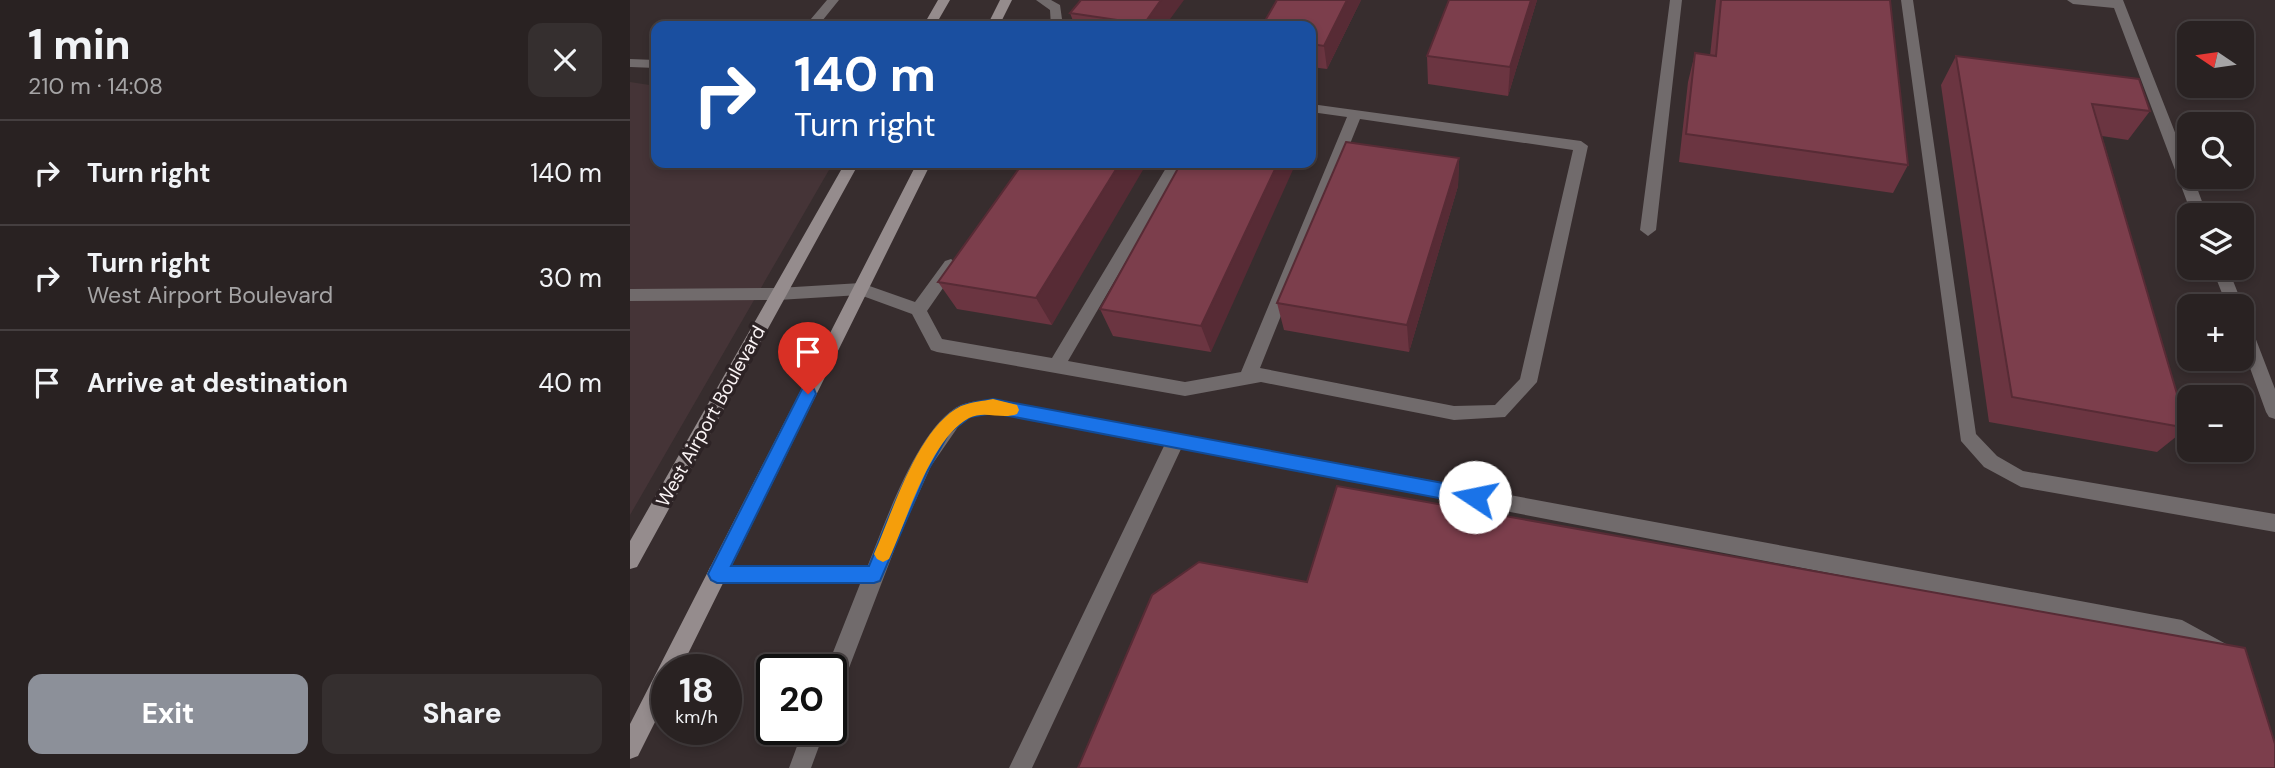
<!DOCTYPE html>
<html lang="en">
<head>
<meta charset="utf-8">
<style>
	:root { --surface:#292222; --page:#352f2f; --text:#f1f3f6; --muted:#a5a4a5; --line:#453f40; --accent:#8c9099 }
	body { margin:0; font-family:"DM Sans",sans-serif; background:var(--page); color:var(--text); height:100vh; display:flex; flex-direction:column; font-size:26px; white-space:nowrap }
	* { box-sizing:border-box; margin:0 }
	p { font-size:23px; color:var(--muted) }
	.icon { flex:none; width:38px; height:38px; fill:none; stroke:currentColor; stroke-width:2; stroke-linecap:round; stroke-linejoin:round }
	.map { position:relative; flex:1; overflow:hidden }
	.sheet { display:flex; flex-direction:column; background:var(--surface); width:630px }
	.sheet>* { flex:none }
	.banner { position:absolute; left:21px; top:21px; width:665px; height:147px; border-radius:14px; box-shadow:0 4px 10px #0003,0 0 0 2px var(--line); background:#1a4fa0; color:#fff; overflow:hidden }
	.needle { width:46px; rotate:283deg }
	.tools { position:absolute; left:1547px; top:21px; display:grid; gap:14px }
	.tools a { display:grid; place-items:center; width:77px; height:77px; border-radius:14px; background:var(--surface); box-shadow:0 4px 10px #0003,0 0 0 2px var(--line); font-size:35px }
	.speed { position:absolute; left:21px; top:654px; display:flex; gap:14px; font-size:35px; font-weight:700; text-align:center }
	.speed>* { display:grid; place-content:center; width:91px; height:91px; border-radius:50%; background:var(--surface); box-shadow:0 4px 10px #0003,0 0 0 2px var(--line); line-height:1 }
	.speed small { font-size:18px; font-weight:400 }
	.speed .limit { border:4px solid #111; border-radius:10px; background:#fff; color:#111 }
	.pin { position:absolute; display:grid; place-items:center; width:60px; height:60px; color:#fff; margin:-72px -30px; border-radius:50% 50% 50% 0; rotate:-45deg; box-shadow:0 0 7px #0007 }
	.pin .icon { rotate:45deg }
	.me { position:absolute; width:77px; margin:-38px; rotate:281deg; stroke-linejoin:round; filter:drop-shadow(0 0 5px #0008) }
	.turn { display:flex; align-items:center; gap:24px; height:147px; padding:0 28px; font-size:32px }
	.turn .icon { width:91px; height:91px; stroke-width:2.5 }
	.turn b { display:block; font-size:49px; line-height:60px }
	.round { display:grid; place-items:center; flex:none; width:74px; height:74px; border-radius:14px; background:var(--page) }
	.head { display:flex; align-items:center; justify-content:space-between; height:119px; padding:0 28px }
	h1 { font-size:42px; font-weight:800; line-height:52px }
	.cta { display:flex; gap:14px; margin-top:auto; padding:14px 28px }
	.cta a { flex:1; height:80px; border-radius:14px; background:var(--accent); color:#fff; font-size:28px; font-weight:800; line-height:80px; text-align:center }
	.cta a+a { background:var(--page); color:var(--text) }
	ul { padding:0; list-style:none }
	li { display:flex; align-items:center; gap:21px; height:105px; padding:0 28px; border-top:2px solid var(--line) }
	li div { flex:1 }
	li b { display:block; font-size:26px }
	li em { font-style:normal }
	main { display:flex; flex:1; min-height:0 }
	.map>svg:first-child { display:block }
	.built { fill:#453437 }
	.lines { fill:none; stroke-linecap:round; stroke-linejoin:round }
	.service { fill:#716b6c; fill-rule:evenodd }
	.secondary { fill:#958c8d; fill-rule:evenodd }
	.wall { fill:#6b3541 }
	.shaded-wall { fill:#572b35 }
	.building { fill:#7c3e4c; stroke:#572b35; stroke-width:2 }
	.route { fill:#1a73e8; stroke:#114b97; stroke-width:2 }
	.slow { fill:#f59e0b }
	.labels { text-anchor:middle; stroke-width:7; stroke-linejoin:round; paint-order:stroke }
	.street-label { font-size:19px; fill:#faf3f4; stroke:#2d2325 }
</style>
</head>
<body>
<main>
<section class="sheet">
<div class="head"><div><h1>1 min</h1><p>210 m · 14:08</p></div><a class="round"><svg class="icon" aria-label="close" viewBox="0 0 24 24"><path d="M6 6l12 12M18 6L6 18"/></svg></a></div>
<ul>
<li><svg class="icon" aria-label="right" viewBox="0 0 24 24"><path d="M7 20v-9h11M14 6l5 5-5 5"/></svg><div><b>Turn right</b></div><em>140 m</em></li>
<li><svg class="icon" aria-label="right" viewBox="0 0 24 24"><path d="M7 20v-9h11M14 6l5 5-5 5"/></svg><div><b>Turn right</b><p>West Airport Boulevard</p></div><em>30 m</em></li>
<li><svg class="icon" aria-label="arrive" viewBox="0 0 24 24"><path d="M6 21V4h12l-3 4 3 4H6"/></svg><div><b>Arrive at destination</b></div><em>40 m</em></li>
</ul>
<div class="cta"><a>Exit</a><a>Share</a></div>
</section>
<div class="map">
<svg width="1645" height="768" viewBox="0 0 1645 768">
	<rect width="100%" height="100%" fill="#372d2e"/>
	<path class="built" d="M0,82L26,86V163H203L0,515Z"/>
	<g class="lines">
		<path class="service" d="M197,0H209L188,26H175Z
			M406,0H421L430,5L433,26H421L420,10Z
			M1040,0H1052L1026,230L1018,236L1010,230Z
			M1271,0H1283L1346,434L1367,456L1393,471L1645,514V532L1391,487L1354,467L1331,441Z
			M1437,0H1493L1559,168V177H1563L1577,215H1562L1484,8L1443,4Z
			M0,59L26,60V68L0,67Z
			M681,104L951,141L958,146L907,382L875,417L824,420L631,382L555,396L307,352L301,350L282,314L230,295L148,300L0,301V289L148,288L231,283L285,302L315,261L321,259L329,265L297,311L312,339L422,358L539,163H553L438,361L555,382L611,372L717,117L681,112ZM730,119L943,150L890,379L865,405L824,406L630,368Z
			M1582,268H1598L1613,306L1612,309V306H1597Z
			M1612,318L1618,319L1620,324L1645,389V419L1639,417L1636,412L1612,346Z
			M363,399L1552,620L1596,644L1600,651L1596,658L1589,661L1549,640L551,449L402,768H379L534,446L363,413L341,417L328,427L301,466L270,535L209,694L201,697V670H196L230,584L87,583L80,581L77,574L80,567L87,565H238C255,523 289,424 331,405C341,401 353,401 363,399Z
			M173,730H195L181,768H159Z"/>
		<path class="secondary" d="M308,0H320L305,26H293Z
			M370,0H382L369,26H357Z
			M215,163H229L7,567L0,569V541Z
			M287,163H301L50,670H37V698L8,756L0,759V724Z"/>
	</g>
	<path class="wall" d="M731,0L697,69L681,67V26Z
		M819,0H907L878,96L798,84L797,56Z
		M1086,0H1260L1278,165L1263,193L1049,162L1058,82L1065,53L1080,56Z
		M440,13L535,26H445Z
		M1326,56L1520,111L1498,140L1472,136L1557,428L1527,452L1359,422L1311,85Z
		M829,158L828,186L779,352L654,330L647,303Z
		M393,163L422,325L327,309L308,282Z
		M551,163L581,352L483,336L470,309Z"/>
	<path class="shaded-wall" d="M531,0H554L535,26H514V24Z
		M717,0H731L697,69L694,46Z
		M901,0H907L878,96L880,67Z
		M829,158L828,186L779,352L777,325Z
		M490,163H517L422,325L406,298Z
		M648,163H666L581,352L571,326Z"/>
	<path class="building" d="M451,0H531L514,24L440,13Z
		M647,0H717L694,46L681,44V26H632Z
		M819,0H901L880,67L797,56Z
		M1091,0H1260L1278,165L1056,134L1065,53L1086,56Z
		M1326,56L1509,79L1520,111L1462,104L1557,428L1382,397Z
		M716,142L829,158L777,325L647,303Z
		M393,163H490L406,298L308,282Z
		M551,163H648L571,326L470,309Z
		M707,486L1615,648L1645,744V768H448L522,595L569,562L677,582Z"/>
	<path class="route" d="M178,387L184,389L186,394L101,566H239C257,524 290,425 332,406C341,402 353,401 363,399L845,489L851,491L854,497L851,502L845,505L363,413L340,417L319,433L297,472L250,581L244,583H87L81,580L78,574L81,568L172,389Z"/>
	<path class="slow" d="M363,399L387,405L389,410L387,414C372,420 355,410 339,418C300,439 277,520 259,559L253,562L247,559L244,554C263,511 288,427 331,406C341,402 353,401 363,399Z"/>
	<g class="labels">
		<g class="street-label">
			<text transform="translate(80 416) rotate(-61)" y="7">West Airport Boulevard</text>
		</g>
	</g>
</svg>
<div class="tools">
<a><svg class="needle" viewBox="-14 -14 28 28"><path d="M0-13l5 13h-10z" fill="#e53935"/><path d="M0 13l5-13h-10z" fill="#a5a4a5"/></svg></a>
<a><svg class="icon" aria-label="search" viewBox="0 0 24 24"><circle cx="10" cy="10" r="6"/><path d="M15 15l6 6"/></svg></a>
<a><svg class="icon" aria-label="layers" viewBox="0 0 24 24"><path d="M12 4l9 5-9 5-9-5zM3 14l9 5 9-5"/></svg></a>
<a>+</a>
<a>−</a>
</div>
<div class="speed"><div>18<small>km/h</small></div><div class="limit">20</div></div>
<div class="pin" style="left:178px;top:394px;background:#d93025"><svg class="icon" aria-label="arrive" viewBox="0 0 24 24"><path d="M6 21V4h12l-3 4 3 4H6"/></svg></div>
<svg class="me" style="left:845px;top:497px" viewBox="-20 -20 40 40"><circle r="19" fill="#fff"/><path d="M0-13L10 11 0 6-10 11z" fill="#1a73e8"/></svg>
<div class="banner">
<div class="turn"><svg class="icon" aria-label="right" viewBox="0 0 24 24"><path d="M7 20v-9h11M14 6l5 5-5 5"/></svg><div><b>140 m</b>Turn right</div></div>
</div>
</div>
</main>
</body>
</html>
